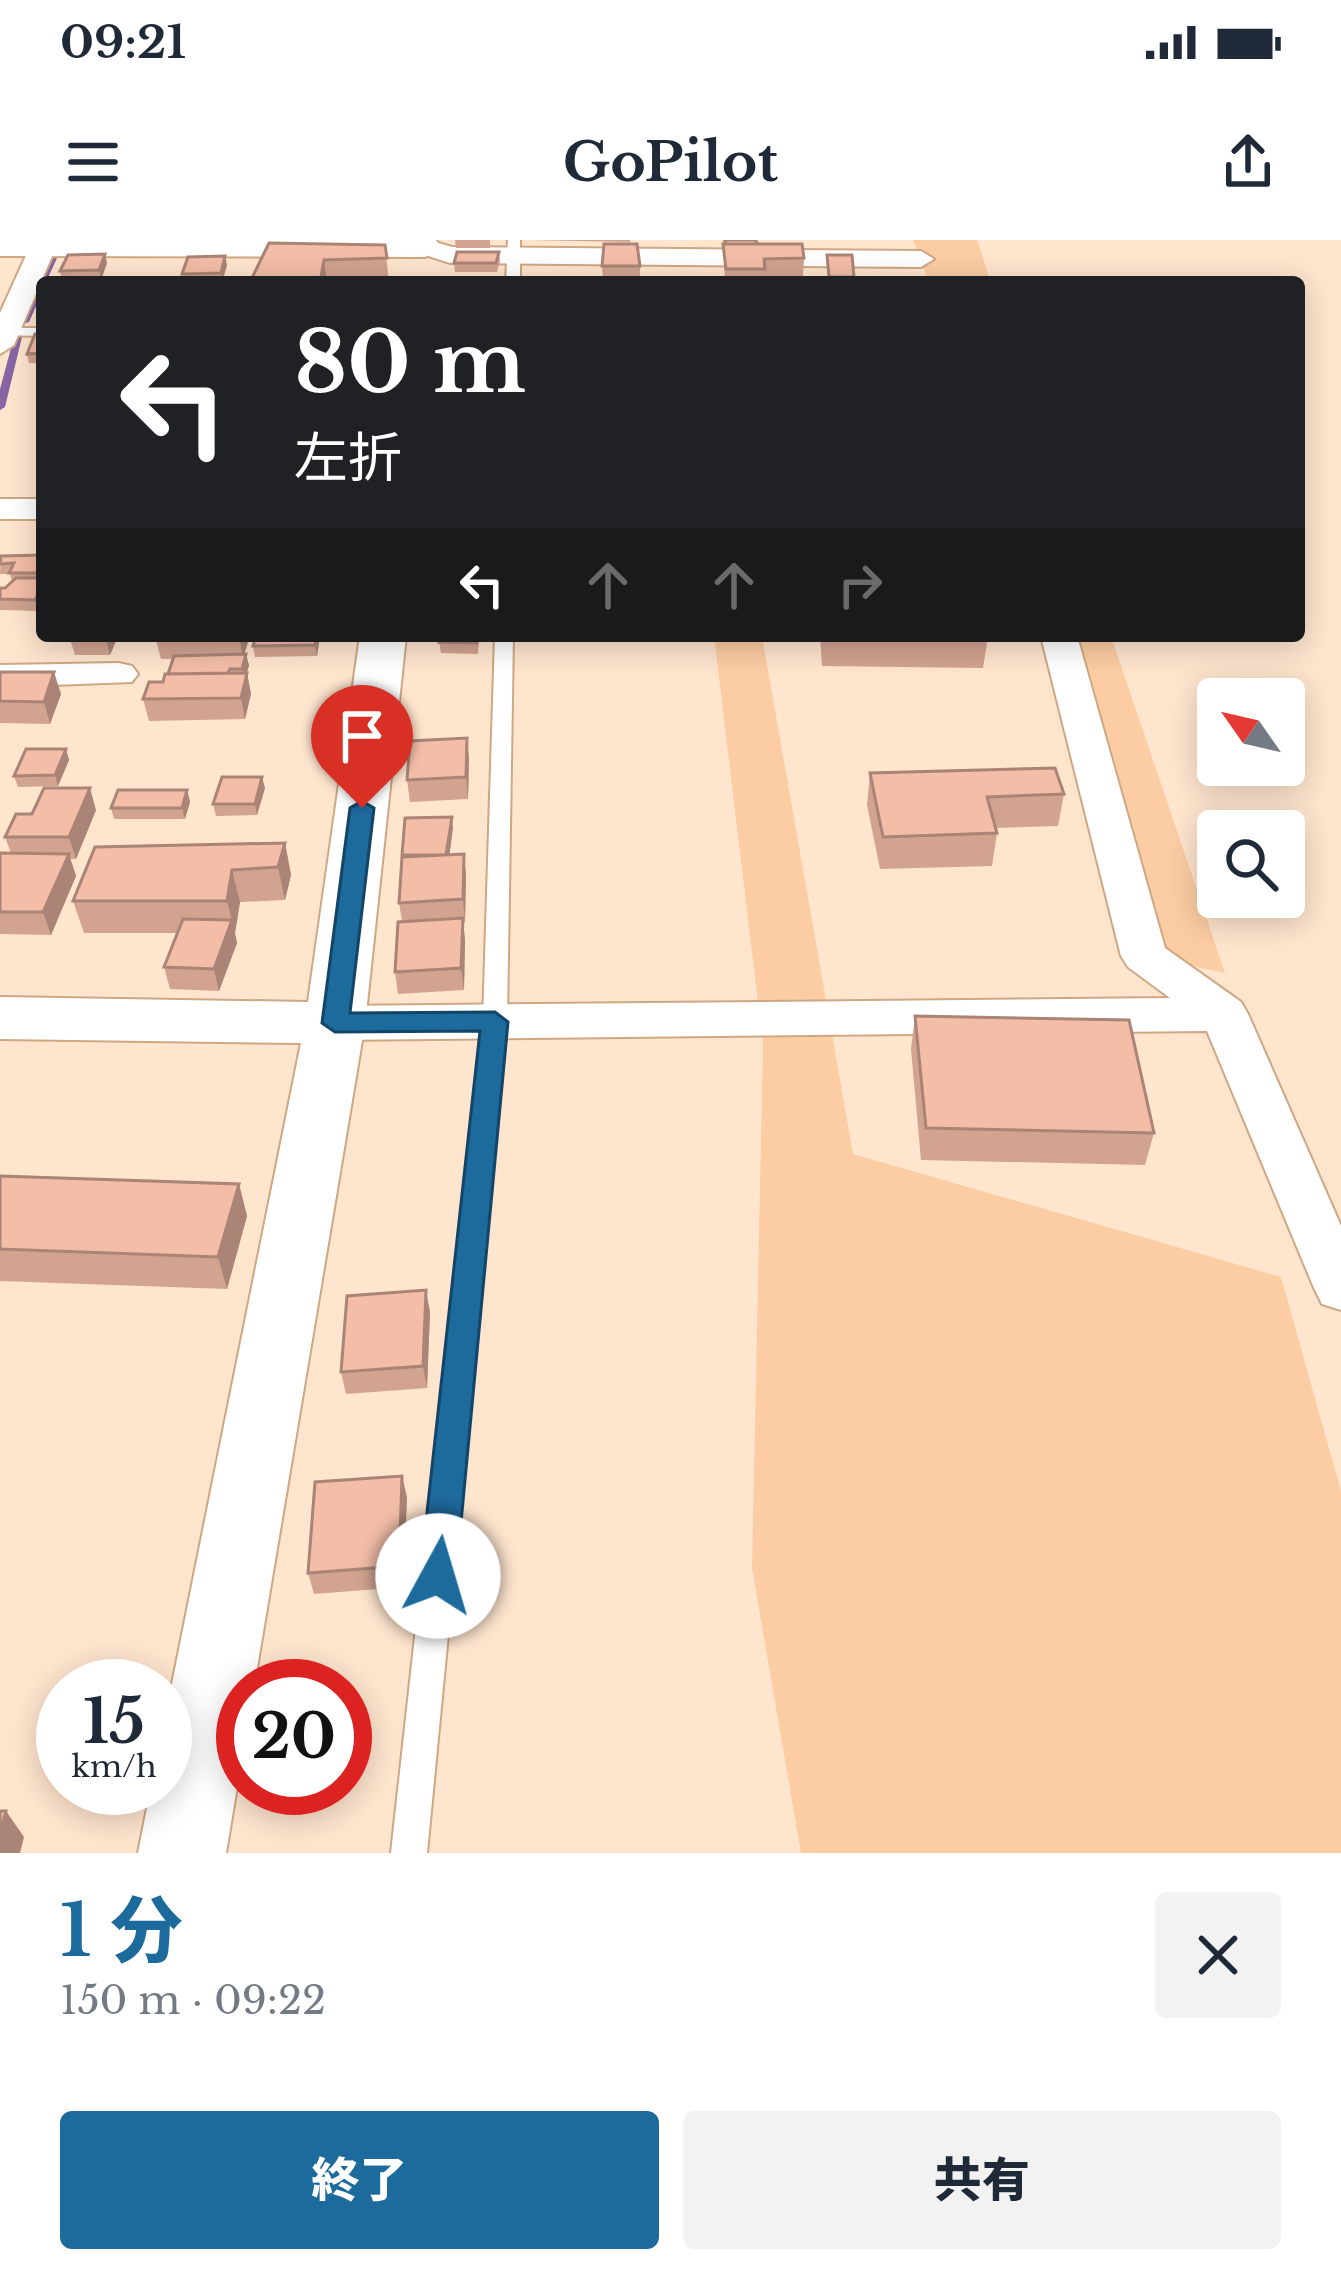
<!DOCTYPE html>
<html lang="ja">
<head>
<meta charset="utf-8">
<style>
	:root { --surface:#fff; --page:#f2f2f3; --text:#1f2937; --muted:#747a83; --accent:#1d6a9d }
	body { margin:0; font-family:"Libre Baskerville","Noto Sans JP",serif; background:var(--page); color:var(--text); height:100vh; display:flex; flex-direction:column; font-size:45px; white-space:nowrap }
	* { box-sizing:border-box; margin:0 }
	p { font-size:39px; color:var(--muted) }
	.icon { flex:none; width:66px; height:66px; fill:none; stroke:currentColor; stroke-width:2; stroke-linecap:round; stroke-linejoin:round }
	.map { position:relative; height:1613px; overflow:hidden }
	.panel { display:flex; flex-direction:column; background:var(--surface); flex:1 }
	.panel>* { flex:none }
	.top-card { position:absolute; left:36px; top:36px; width:1269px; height:366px; border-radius:12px; box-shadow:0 6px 30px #0003; background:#202124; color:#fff; overflow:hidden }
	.needle { width:78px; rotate:304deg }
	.buttons { position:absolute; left:1197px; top:438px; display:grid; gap:24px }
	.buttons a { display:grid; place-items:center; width:108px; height:108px; border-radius:12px; background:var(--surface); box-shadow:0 6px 30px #0003; font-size:60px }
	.speed { position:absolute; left:36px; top:1419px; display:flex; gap:24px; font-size:60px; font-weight:700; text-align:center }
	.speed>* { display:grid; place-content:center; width:156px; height:156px; border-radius:50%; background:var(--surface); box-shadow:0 6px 30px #0003; line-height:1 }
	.speed small { font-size:30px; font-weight:400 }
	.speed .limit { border:18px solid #d22; background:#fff; color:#111 }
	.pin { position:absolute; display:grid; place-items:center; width:102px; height:102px; color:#fff; margin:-123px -51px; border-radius:50% 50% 50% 0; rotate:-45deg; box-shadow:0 0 12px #0007 }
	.pin .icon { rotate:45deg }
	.me { position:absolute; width:132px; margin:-66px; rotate:6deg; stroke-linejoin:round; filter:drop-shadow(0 0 9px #0008) }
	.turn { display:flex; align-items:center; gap:42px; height:252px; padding:0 60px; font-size:54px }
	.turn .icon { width:156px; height:156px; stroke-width:2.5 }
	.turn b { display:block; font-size:84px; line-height:102px }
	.lanes { display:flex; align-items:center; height:114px; padding:0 60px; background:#0003; justify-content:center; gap:60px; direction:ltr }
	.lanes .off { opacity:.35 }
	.round { display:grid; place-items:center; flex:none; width:126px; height:126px; border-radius:12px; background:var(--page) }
	.head { display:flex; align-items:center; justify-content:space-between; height:204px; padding:0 60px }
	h1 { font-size:72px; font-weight:800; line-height:90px; color:var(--accent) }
	.cta { display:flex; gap:24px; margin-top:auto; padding:24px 60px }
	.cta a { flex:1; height:138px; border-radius:12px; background:var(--accent); color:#fff; font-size:48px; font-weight:800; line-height:138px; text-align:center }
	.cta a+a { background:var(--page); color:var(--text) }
	.status { display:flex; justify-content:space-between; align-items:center; height:84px; padding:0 60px; background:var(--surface); direction:ltr }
	.status svg { height:33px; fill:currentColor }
	header { display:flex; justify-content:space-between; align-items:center; height:156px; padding:0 60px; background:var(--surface); font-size:54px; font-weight:800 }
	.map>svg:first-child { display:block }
	.green { fill:#fccda3 }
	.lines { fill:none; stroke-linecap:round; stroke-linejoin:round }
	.stream { fill:#8765a2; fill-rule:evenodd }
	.service-casing { stroke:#cfa783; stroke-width:4 }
	.minor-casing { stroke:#cfa783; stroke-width:4 }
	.tertiary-casing { stroke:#cfa783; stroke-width:4 }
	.service { fill:#fff; fill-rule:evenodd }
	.minor { fill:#fff; fill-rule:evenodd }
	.tertiary { fill:#fff; fill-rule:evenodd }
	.wall { fill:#d1a390 }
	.shaded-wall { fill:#aa8476 }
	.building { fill:#f3bda8; stroke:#aa8476; stroke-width:3 }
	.route { fill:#1d6a9d; stroke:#134566; stroke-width:3 }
</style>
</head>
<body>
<div class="status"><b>09:21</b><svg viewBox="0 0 49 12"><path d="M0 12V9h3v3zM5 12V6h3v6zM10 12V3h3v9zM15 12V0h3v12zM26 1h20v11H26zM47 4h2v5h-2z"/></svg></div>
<header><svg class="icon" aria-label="menu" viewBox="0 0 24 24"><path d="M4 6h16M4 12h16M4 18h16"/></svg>GoPilot<svg class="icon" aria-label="share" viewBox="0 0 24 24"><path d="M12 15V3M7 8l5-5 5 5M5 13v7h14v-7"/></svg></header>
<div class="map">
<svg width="1341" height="1613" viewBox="0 0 1341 1613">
	<rect width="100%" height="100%" fill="#ffe5ce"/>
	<path class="green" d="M913,0H977L991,42H929Z
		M714,396H762L853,914L1281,1037L1341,1251V1613H801L752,1328L763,804Z
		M1042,396H1111L1225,733L1144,716Z"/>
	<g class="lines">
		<path class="stream" d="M54,14L58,16L46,42H42V53L29,82L22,84L21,82L50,16Z
			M18,94L22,97L5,167L0,170V149L14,97Z"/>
		<g class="service-casing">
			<path id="service" d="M508,0H520V42H506Z
				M5,88H42V96L0,95V89Z
				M495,396H513L507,782L427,1613H391L483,782Z"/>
		</g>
		<g class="minor-casing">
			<path id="minor" d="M33,0H59L14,105L0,114V73Z
				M428,0L452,7L921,11L934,19L921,27L450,23L416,12L412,7Z
				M0,259H42V279H0Z
				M1041,396H1077L1165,708L1241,762L1248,774L1341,986V1070L1322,1064L1314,1048L1207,791L335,800L318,795L311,783L318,771L335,766L1170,758L1128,727L1121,716Z
				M119,423L132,426L138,434L132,442L0,447V425Z"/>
		</g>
		<g class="tertiary-casing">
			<path id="tertiary" d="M0,0H436L441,7L425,17L0,16Z
				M360,396H406L365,783L254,1446H243V1511L226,1613H138L151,1548H165V1479L301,803L0,799V757L308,762Z"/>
		</g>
		<use href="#service" class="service"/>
		<use href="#minor" class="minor"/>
		<use href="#tertiary" class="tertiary"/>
	</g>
	<path class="wall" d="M455,0H490V8H456Z
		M527,0H630V2Z
		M723,0H756L757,4L804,18L803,36L764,37V42H725Z
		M269,3L385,5L389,42H250Z
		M499,12L500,21L497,32H455L454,23Z
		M105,14L107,23L101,40L62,41L60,31Z
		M827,15L854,37V42H828Z
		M227,25L222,42H184L182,34Z
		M602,26H640V42H603Z
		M42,94V123H29L27,114Z
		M42,315V363L38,371L0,370V348H5L12,341L10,334H0L1,316Z
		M69,396H118L110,415H75Z
		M248,396L244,414L249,425L247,433L251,454L245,479L149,481L143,459L163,442L173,419H161L155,397Z
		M256,396H320L317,416L255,417L253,406Z
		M820,396H987L988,397L983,428L822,426Z
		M439,402H479L478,414L441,413Z
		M0,432L61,454L50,484L0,483Z
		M467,498L469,520L468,559L410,562L407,540Z
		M66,509L69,520L58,546L18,547L14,536Z
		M870,533L1064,554L1058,586L996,588L997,593L992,626L880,629L867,565Z
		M265,548L257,575L216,576L213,564Z
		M187,550L190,562L185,579H114L111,568Z
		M96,570L76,619H70L76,636L51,695L0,694V613H11L5,597L32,574Z
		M453,588L449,615L464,614L466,636L465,682H463L465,701L464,750L398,754L395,732L402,681L399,663L402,615Z
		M285,603L291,635L285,660L240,662L235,693L237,703L219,751L170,749L164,727L178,693H84L73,661Z
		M915,776L1154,893L1145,925L921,920L911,809Z
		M0,936L239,944L247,976L227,1049L0,1041Z
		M430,1072L427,1148L346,1154L341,1132Z
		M407,1257L403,1347L314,1354L308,1333Z"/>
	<path class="shaded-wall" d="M105,14L107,23L101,40L99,30Z
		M225,16L227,25L222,42L221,33Z
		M324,20L327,42H320Z
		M42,347V363L38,371L35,360Z
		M105,396H118L110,415Z
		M239,396H248L249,399L243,419Z
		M317,396H320L317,416L315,405Z
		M246,414L249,425L245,440L242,429Z
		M54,432L61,454L50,484L44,462Z
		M247,433L251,454L245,479L241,458Z
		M467,498L469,520L468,559L466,537Z
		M66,509L69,520L58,546L55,535Z
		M262,537L265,548L257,575L255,564Z
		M90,548L96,570L76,619L69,597Z
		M187,550L190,562L185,579L182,568Z
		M452,577L453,588L448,626L446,615Z
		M285,603L291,635L285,660L278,627Z
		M69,614L76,636L51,695L43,672Z
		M464,614L466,636L465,682L463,659Z
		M232,630L240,662L235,693L227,661Z
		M463,678L465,701L464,750L461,728Z
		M232,680L237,703L219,751L214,729Z
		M239,944L247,976L227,1049L218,1017Z
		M426,1050L430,1072L427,1148L423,1126Z
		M402,1236L407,1257L403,1347L399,1326Z
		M6,1571L24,1597L20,1613H0V1593Z"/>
	<path class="building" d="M725,0H756L757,4H726Z
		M269,3L385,5L387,18L324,20L320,42H250Z
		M604,4H637L640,26H602Z
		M723,4H802L804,18L764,19L765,29H726Z
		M457,12H499L496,23H454Z
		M105,14L99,30L60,31L68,15Z
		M827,15H852L854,37H829Z
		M225,16L221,33L182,34L188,17Z
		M35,94H42V113L27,114Z
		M42,315V333H9L14,323L0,324L1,316Z
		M16,338H42V347L35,360L0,359V348H5Z
		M256,396H317L315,405L253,406Z
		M441,396H478L477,403L439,402Z
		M876,396H987L988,397Z
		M246,414L242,429H230L228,433L168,434L174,416Z
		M0,432H54L44,462L0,461Z
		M247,433L241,458L143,459L149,442H163L165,434Z
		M467,498L466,537L407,540L410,501Z
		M26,509H66L55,535L14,536Z
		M1055,528L1064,554L987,557L997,593L883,597L870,533Z
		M222,537H262L255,564H213Z
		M44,548H90L69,597H5L16,574H32Z
		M118,550H187L182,568H111Z
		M452,577L446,615H402L405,578Z
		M285,603L278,627L232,630L227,661H73L95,607Z
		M0,613L69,614L43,672H0Z
		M464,614L463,659L399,663L402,617Z
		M463,678L461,728L395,732L398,682Z
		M183,679L232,680L214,729L164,727Z
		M915,776L1129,780L1154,893L926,888Z
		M0,936L239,944L218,1017L0,1009Z
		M426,1050L423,1126L341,1132L347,1056Z
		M402,1236L399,1326L308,1333L315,1242Z
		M0,1571H6L0,1593Z"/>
	<path class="route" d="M362,561L374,568L350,773L495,772L508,782L456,1336L450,1348L438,1352L425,1348L420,1336L480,791L335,792L322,783L350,568Z"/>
</svg>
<div class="buttons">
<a><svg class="needle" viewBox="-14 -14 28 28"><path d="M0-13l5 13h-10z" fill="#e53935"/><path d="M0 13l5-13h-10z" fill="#747a83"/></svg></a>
<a><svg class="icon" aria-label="search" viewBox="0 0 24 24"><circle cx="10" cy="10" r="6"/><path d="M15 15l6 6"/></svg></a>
</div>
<div class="speed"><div>15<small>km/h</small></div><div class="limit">20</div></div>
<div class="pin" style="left:362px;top:568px;background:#d93025"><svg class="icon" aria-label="arrive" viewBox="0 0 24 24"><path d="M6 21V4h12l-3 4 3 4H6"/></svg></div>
<svg class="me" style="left:438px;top:1336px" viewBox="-20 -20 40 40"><circle r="19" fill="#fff"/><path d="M0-13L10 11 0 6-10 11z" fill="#1d6a9d"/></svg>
<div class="top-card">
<div class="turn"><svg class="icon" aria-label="left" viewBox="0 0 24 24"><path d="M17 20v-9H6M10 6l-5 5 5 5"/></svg><div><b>80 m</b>左折</div></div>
<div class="lanes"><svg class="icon" aria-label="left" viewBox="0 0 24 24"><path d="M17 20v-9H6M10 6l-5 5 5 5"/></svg><svg class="icon off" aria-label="ahead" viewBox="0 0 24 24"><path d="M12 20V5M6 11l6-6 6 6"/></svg><svg class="icon off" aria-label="ahead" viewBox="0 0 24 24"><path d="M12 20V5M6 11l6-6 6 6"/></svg><svg class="icon off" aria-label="right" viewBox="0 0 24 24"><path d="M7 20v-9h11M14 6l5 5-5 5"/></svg></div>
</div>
</div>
<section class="panel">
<div class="head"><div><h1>1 分</h1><p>150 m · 09:22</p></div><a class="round"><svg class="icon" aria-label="close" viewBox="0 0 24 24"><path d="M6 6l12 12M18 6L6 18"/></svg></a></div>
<div class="cta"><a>終了</a><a>共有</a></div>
</section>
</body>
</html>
